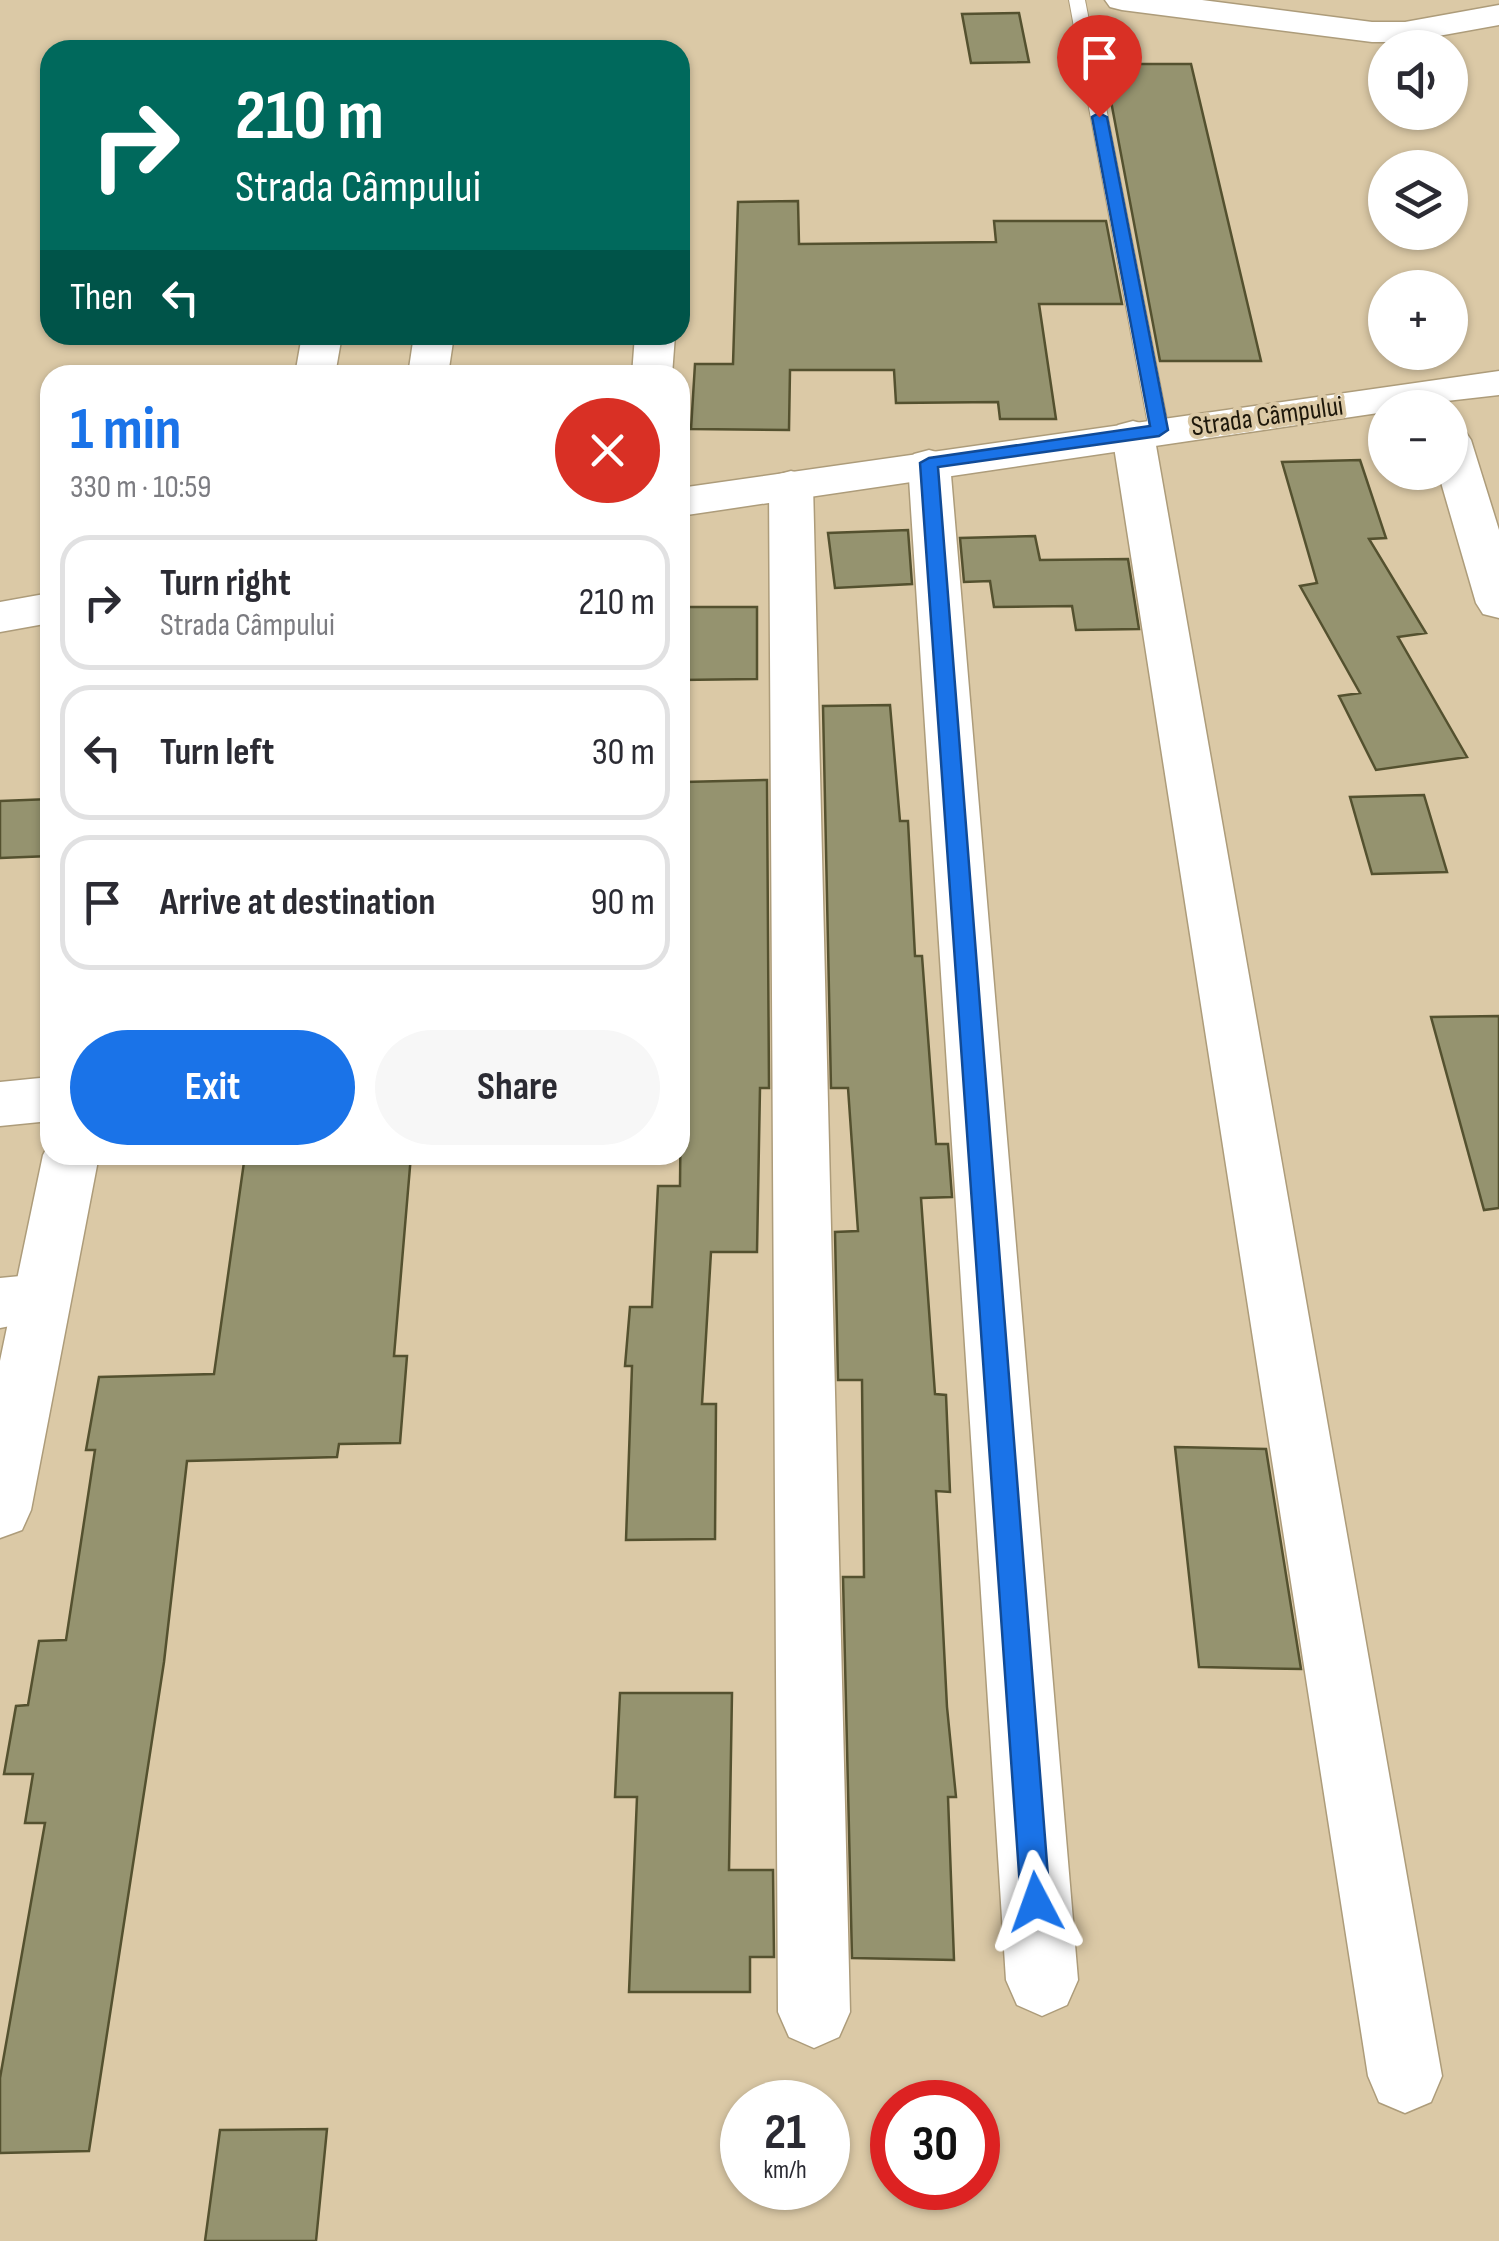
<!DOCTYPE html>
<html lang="en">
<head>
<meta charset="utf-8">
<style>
	:root { --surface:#fff; --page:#f7f7f7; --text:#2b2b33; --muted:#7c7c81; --line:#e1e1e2; --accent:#1a73e8 }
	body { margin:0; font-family:"Sofia Sans Condensed",sans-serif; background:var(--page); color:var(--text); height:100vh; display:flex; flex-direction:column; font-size:38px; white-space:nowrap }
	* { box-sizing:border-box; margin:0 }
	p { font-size:32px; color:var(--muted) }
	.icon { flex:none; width:55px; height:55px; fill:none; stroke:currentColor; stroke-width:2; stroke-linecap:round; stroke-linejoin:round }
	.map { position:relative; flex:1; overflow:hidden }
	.details { position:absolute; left:40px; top:365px; width:650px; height:800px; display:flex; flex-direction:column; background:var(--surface); border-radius:30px; box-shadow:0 2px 8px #0004 }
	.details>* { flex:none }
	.top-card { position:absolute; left:40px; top:40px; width:650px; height:305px; border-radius:30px; box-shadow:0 2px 8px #0004; background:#00695c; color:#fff; overflow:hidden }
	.tools { position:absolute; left:1368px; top:30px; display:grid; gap:20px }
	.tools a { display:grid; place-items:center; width:100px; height:100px; border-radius:50%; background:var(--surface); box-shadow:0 2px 8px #0004; font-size:50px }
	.speed { position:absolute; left:720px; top:2080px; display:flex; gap:20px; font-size:50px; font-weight:700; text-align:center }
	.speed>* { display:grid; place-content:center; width:130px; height:130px; border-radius:50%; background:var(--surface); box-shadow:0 2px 8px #0004; line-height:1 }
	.speed small { font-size:25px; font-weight:400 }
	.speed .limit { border:15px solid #d22; background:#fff; color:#111 }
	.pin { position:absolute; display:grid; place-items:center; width:85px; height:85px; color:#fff; margin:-102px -42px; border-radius:50% 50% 50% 0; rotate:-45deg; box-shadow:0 0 10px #0007 }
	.pin .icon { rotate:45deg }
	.me { position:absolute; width:110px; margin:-55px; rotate:356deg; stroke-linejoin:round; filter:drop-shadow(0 0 8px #0008) }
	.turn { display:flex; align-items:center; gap:35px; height:210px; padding:0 30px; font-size:45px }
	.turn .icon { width:130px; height:130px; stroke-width:2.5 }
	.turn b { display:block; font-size:70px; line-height:85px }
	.then { display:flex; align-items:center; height:95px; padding:0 30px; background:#0003; gap:20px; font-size:38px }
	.round { display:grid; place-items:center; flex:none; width:105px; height:105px; border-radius:52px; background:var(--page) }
	.overview { display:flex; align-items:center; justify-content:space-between; height:170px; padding:0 30px }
	h1 { font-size:60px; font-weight:700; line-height:75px; color:var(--accent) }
	.action { display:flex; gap:20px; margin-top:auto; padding:20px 30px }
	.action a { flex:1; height:115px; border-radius:60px; background:var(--accent); color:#fff; font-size:40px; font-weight:700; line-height:115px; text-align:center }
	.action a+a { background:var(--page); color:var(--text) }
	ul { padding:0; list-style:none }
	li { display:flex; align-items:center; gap:30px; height:135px; margin:0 20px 15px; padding:0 10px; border:5px solid var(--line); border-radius:30px }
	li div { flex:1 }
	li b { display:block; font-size:38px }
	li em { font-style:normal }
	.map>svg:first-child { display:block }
	.building { fill:#95936f; stroke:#54512f; stroke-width:2.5 }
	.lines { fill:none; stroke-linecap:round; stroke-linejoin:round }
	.lane-casing { stroke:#ad9c7a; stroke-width:2 }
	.street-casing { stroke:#ad9c7a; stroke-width:3 }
	.secondary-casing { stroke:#ad9c7a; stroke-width:3 }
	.lane { fill:#fff; fill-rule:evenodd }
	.street { fill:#fff; fill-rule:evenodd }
	.secondary { fill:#fff; fill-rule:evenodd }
	.route { fill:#1a73e8; stroke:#114b97; stroke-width:2.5 }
	.labels { text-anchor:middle; stroke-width:8; stroke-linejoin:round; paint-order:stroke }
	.far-street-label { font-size:28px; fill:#1e180b; stroke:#dbc9a6 }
</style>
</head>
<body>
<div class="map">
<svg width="1499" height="2241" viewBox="0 0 1499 2241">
	<rect width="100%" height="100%" fill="#dbc9a6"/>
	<path class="building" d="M1019,13L1029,62L971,63L962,14Z
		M1104,64H1191L1261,361H1160Z
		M798,201L799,244L996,242L994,221H1106L1122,304H1039L1056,419H1000L998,402L896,403L894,370H790L789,430L691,429L695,364H733L738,202Z
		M1360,460L1386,538L1369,539L1426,633L1398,637L1467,757L1376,770L1339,696L1360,693L1300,586L1317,583L1282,462Z
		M908,530L912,584L835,588L828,533Z
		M1035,536L1040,560L1128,559L1139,629L1076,630L1072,606L994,607L990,581L964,582L960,538Z
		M680,607H757V679L680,680Z
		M890,705L900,821H908L915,956H922L936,1144H948L952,1197L921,1198L935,1394L946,1395L950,1492L936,1491L947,1707L956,1797H948L954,1960L852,1958L843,1577H864L862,1380H838L835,1232L858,1231L848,1088H831L823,706Z
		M767,780L769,1088H760L757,1252H711L702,1404H716L715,1539L626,1540L632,1366H625L630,1307H652L658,1186H680L684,782Z
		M1424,795L1447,872L1372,874L1350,797Z
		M50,799V856L0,858V801Z
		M1499,1016V1208L1484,1210L1431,1017Z
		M245,1155H411L394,1356H407L400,1443L339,1444L337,1457L187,1461L164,1662L89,2151L0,2153V2078L45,1823H25L33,1774H4L16,1706L28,1705L39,1641L66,1640L95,1450H86L99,1377L214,1374Z
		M1175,1447L1266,1449L1301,1669L1199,1667Z
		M620,1693H732L729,1870H773L774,1957H750V1992H629L637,1797H615Z
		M327,2129L316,2241H205L220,2130Z"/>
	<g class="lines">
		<g class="lane-casing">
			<path id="lane" d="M1069,0H1085L1169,430L1159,436L1149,430Z"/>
		</g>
		<g class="street-casing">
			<path id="street" d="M1105,0H1202L1372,22H1405L1499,5V25L1405,42H1372L1122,10L1110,7Z
				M302,335H342L335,375H295Z
				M414,335H454L448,375H408Z
				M635,335H675L672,375H632Z
				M1133,421L1148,425L1154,434L1442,2076L1431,2102L1405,2113L1379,2102L1368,2076L1112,434L1118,425Z
				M1450,427L1465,431L1471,440L1499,530V618L1483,614L1476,603L1438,472H1450Z
				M929,450L944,454L950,463L1078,1980L1067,2005L1042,2016L1017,2005L1006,1980L908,463L914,454Z
				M791,471L806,475L813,484L850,2012L839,2037L814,2048L789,2037L778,2012L769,484L776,475Z
				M50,1077V1121L0,1126V1082Z
				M41,1274L62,1282L70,1299L62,1316L0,1328V1278Z"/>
		</g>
		<g class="secondary-casing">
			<path id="secondary" d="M1499,371V395L1385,408V412L680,516V488Z
				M50,593V623L0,632V602Z
				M50,1142V1155H99L31,1510L22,1530L0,1538V1361L43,1155Z"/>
		</g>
		<use href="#lane" class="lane"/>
		<use href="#street" class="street"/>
		<use href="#secondary" class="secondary"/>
	</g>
	<path class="route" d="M1099,113L1107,117L1168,430L1159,436L938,467L1050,1902L1046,1912L1036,1916L1026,1912L1021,1902L920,463L929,458L1150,426L1092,117Z"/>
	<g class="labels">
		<g class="far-street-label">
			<text transform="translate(1267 415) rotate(-8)" y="10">Strada Câmpului</text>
		</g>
	</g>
</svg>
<div class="tools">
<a><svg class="icon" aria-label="sound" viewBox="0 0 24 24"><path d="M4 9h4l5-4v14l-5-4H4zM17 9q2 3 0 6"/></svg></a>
<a><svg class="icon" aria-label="layers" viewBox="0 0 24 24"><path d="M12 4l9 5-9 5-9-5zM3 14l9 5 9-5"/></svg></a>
<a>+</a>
<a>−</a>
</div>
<div class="speed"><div>21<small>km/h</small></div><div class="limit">30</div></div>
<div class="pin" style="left:1099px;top:117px;background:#d93025"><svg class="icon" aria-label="arrive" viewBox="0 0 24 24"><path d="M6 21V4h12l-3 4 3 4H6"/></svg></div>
<svg class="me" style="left:1036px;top:1902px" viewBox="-20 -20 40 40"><path d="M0-17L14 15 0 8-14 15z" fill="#1a73e8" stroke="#fff" stroke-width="4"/></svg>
<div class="top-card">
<div class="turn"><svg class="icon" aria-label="right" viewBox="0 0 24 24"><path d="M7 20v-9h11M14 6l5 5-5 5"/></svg><div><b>210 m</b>Strada Câmpului</div></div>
<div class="then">Then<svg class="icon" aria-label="left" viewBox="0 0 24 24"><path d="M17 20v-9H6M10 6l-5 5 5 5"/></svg></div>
</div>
<section class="details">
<div class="overview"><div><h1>1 min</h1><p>330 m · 10:59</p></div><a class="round" style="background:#d93025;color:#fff"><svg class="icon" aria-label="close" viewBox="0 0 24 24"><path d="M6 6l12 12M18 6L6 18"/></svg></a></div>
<ul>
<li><svg class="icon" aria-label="right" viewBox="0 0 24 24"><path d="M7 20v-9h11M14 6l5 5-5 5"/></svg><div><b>Turn right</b><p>Strada Câmpului</p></div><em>210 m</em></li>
<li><svg class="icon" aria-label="left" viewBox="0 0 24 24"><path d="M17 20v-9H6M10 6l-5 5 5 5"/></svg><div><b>Turn left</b></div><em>30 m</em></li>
<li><svg class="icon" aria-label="arrive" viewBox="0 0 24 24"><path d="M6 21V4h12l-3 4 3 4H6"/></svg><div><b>Arrive at destination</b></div><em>90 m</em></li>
</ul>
<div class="action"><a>Exit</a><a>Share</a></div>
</section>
</div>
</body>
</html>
